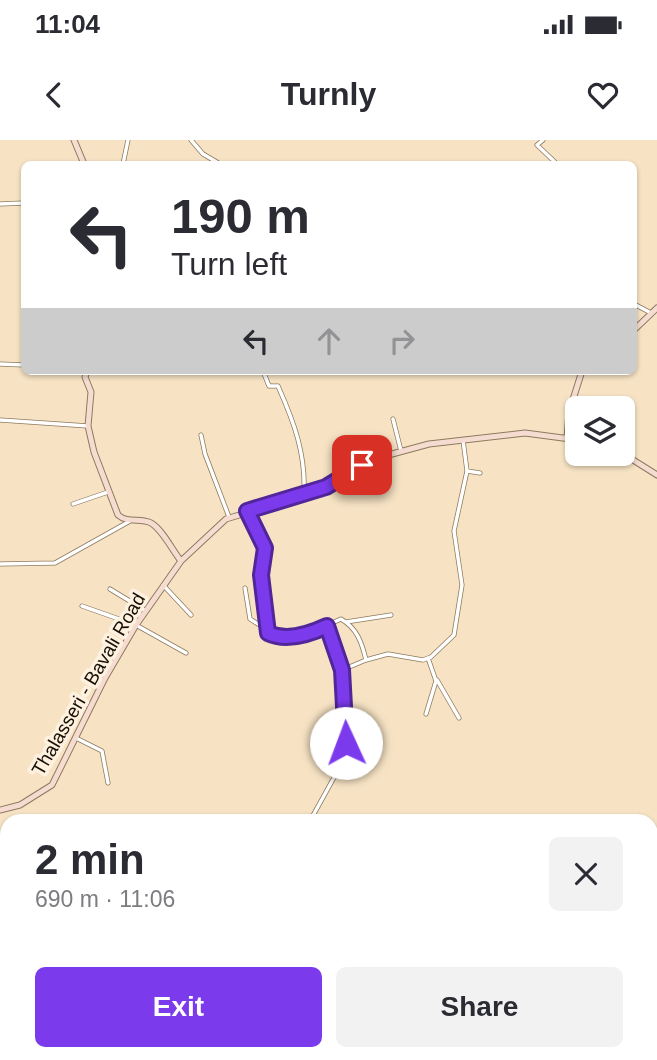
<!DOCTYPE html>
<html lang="en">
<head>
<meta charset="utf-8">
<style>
	:root { --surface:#fff; --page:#f2f2f3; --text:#2b2b33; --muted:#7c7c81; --accent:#7c3aed }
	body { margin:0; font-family:Arial,sans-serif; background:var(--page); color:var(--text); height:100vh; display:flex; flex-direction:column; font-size:26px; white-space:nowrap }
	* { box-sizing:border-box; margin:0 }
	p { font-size:23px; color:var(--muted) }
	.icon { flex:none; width:38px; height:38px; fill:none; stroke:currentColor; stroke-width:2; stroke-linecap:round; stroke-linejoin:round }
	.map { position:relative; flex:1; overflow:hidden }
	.sheet { position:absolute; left:0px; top:674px; width:658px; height:247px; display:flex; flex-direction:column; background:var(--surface); border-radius:21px 21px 0 0; box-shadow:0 2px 5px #0004 }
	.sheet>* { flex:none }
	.hud { position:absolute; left:21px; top:21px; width:616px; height:214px; border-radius:10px; box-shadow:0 2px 5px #0004; background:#fff; color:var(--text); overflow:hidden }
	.buttons { position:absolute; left:565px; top:256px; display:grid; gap:14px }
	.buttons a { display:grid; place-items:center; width:70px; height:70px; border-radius:10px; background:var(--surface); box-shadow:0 2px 5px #0004; font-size:35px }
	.pin { position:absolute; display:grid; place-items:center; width:60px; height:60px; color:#fff; margin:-30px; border-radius:14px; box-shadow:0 4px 10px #0006 }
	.me { position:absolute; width:77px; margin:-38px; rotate:358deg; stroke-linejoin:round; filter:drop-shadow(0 0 5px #0008) }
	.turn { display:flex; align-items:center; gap:24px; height:147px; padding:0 35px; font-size:32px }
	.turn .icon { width:91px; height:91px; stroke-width:2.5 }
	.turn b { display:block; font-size:49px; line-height:60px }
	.lanes { display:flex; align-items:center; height:66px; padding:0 35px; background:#0003; justify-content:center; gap:35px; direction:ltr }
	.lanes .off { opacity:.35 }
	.round { display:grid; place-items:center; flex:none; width:74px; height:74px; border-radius:10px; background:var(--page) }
	.headline { display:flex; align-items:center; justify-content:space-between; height:119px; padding:0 35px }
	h1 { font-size:42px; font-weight:700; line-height:52px }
	.button { display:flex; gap:14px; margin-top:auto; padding:14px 35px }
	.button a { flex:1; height:80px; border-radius:10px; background:var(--accent); color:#fff; font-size:28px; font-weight:700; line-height:80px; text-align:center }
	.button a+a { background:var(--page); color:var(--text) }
	.status { display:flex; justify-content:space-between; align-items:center; height:49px; padding:0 35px; background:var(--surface); direction:ltr }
	.status svg { height:19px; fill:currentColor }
	header { display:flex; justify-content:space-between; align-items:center; height:91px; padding:0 35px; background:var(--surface); font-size:32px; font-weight:700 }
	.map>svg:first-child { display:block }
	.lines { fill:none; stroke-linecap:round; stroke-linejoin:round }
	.street-casing { stroke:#8d7a5e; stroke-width:5 }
	.secondary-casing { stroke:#8d7a5e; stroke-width:7 }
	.street { stroke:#fff; stroke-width:3.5 }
	.secondary { stroke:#f6dcd0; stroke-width:5 }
	.route-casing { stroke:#51269a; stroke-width:18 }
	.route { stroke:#7c3aed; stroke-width:12 }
	.labels { text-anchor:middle; stroke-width:7; stroke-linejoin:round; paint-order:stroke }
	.street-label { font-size:19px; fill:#171005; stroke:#fef1df }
</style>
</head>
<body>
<div class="status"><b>11:04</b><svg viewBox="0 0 49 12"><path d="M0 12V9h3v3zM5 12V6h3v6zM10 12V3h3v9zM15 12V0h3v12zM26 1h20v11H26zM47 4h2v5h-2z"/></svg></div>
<header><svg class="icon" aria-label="back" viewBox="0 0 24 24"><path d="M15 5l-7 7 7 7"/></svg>Turnly<svg class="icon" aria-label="heart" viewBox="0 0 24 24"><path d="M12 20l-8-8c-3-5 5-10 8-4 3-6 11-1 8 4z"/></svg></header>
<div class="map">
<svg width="657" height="920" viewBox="0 0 657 920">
	<rect width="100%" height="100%" fill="#f7e3c4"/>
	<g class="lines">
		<g class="street-casing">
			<path id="street" d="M191,0L203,14L220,24
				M543,0L537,5L557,24
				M123,24L128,0
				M0,64L24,63
				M634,164L651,173
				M0,224L24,225
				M263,231L269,246H278C294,282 306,314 304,355
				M393,279L401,311
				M0,280L88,286
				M201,295L205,314L229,377
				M467,331L480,333
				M73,364L108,352
				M247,371L265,408L261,435L268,493
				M0,424L55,423L130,381
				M163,445L191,475
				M245,448L250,479L279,497L307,494L341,479C357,488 362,503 366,520L388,514L423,520L431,517L454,495L462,445L454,391L467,331L463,300
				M110,449L146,471
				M82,466L136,485L186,513
				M346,482L391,475
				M342,530L366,520
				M437,540L459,578
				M426,574L436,541L428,518
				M76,598L102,611L108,643
				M310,681L342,623L346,603L342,530L328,487
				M0,717L7,716"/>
		</g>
		<g class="secondary-casing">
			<path id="secondary" d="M74,0L84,24
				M634,190L657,168
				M87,231L85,237L91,252L88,286L94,312L118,375C128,384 141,377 151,383C163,390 172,410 181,421
				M567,298L569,272L582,231
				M622,313L657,335
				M0,670L20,665L52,645L105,538L136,485L181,421L226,379L309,354L381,317L429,304L525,293L578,300"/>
		</g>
		<use href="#street" class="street"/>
		<use href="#secondary" class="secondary"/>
	</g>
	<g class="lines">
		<g class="route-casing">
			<path id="route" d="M346,603L342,530L327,486C310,494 287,502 268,493L261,435L265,408L247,371L326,347L362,325"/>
		</g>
		<use href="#route" class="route"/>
	</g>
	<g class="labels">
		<g class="street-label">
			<text transform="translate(88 544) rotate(-60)" y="7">Thalasseri - Bavali Road</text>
		</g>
	</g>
</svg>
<div class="buttons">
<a><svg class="icon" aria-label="layers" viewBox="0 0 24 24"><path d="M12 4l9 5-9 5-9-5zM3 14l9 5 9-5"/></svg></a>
</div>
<div class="pin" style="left:362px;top:325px;background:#d93025"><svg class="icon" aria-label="arrive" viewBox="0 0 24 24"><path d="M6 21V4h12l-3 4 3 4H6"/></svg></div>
<svg class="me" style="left:346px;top:603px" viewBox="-20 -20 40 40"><circle r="19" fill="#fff"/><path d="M0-13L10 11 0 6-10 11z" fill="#7c3aed"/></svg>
<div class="hud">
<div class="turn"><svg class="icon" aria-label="left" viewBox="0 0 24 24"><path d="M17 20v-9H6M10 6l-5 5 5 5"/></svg><div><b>190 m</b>Turn left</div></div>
<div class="lanes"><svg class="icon" aria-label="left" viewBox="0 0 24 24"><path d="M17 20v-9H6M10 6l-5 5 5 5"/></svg><svg class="icon off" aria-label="ahead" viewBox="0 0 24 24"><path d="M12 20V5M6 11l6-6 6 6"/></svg><svg class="icon off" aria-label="right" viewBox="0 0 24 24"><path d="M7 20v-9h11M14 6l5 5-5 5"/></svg></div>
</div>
<section class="sheet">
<div class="headline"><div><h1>2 min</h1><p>690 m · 11:06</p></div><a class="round"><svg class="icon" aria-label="close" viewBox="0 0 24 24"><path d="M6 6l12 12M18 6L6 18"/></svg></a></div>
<div class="button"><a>Exit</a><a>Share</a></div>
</section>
</div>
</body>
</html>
